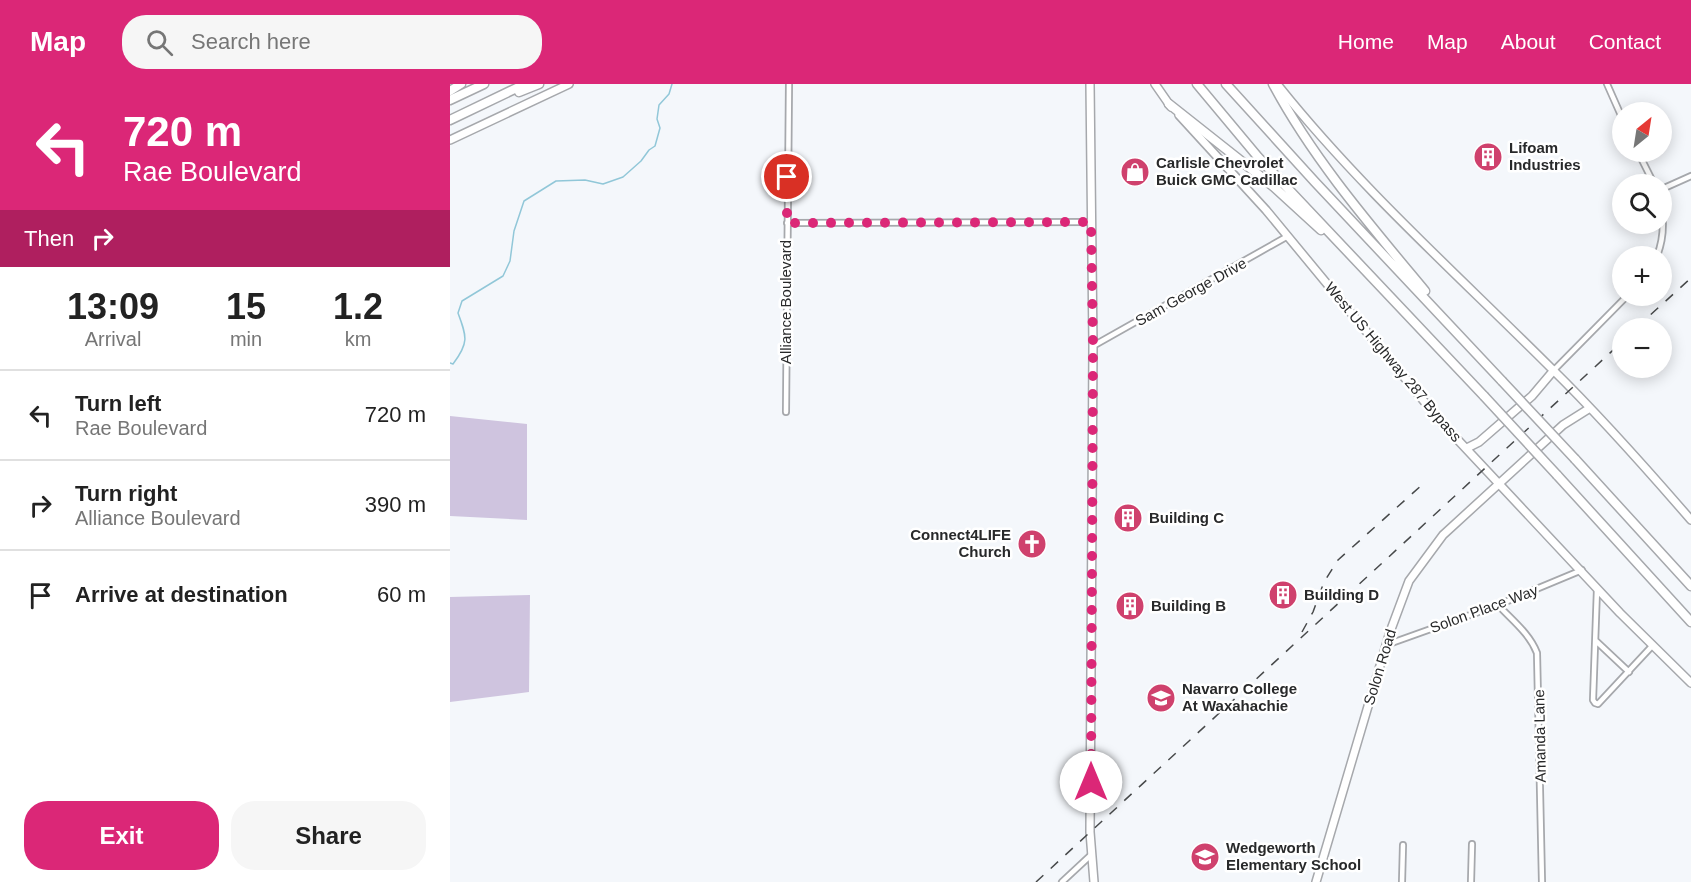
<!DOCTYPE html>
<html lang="en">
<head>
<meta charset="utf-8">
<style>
	:root { --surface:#fff; --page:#f6f6f6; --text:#222; --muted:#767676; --line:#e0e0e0; --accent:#db2777 }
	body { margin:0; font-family:Helvetica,sans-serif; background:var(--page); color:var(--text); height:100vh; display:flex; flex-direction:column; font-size:22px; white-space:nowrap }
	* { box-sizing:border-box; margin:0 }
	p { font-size:20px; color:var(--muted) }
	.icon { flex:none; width:33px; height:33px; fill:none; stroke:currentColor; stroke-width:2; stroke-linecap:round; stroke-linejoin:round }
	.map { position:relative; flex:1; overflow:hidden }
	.side { display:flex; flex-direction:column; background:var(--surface); width:450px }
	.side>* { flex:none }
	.hud { background:#db2777; color:#fff; overflow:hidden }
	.needle { width:39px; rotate:30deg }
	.fabs { position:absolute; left:1162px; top:18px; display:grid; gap:12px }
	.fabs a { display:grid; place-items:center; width:60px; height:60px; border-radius:50%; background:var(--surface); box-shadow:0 3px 15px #0003; font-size:30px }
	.pin { position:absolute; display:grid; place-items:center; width:51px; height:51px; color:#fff; margin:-26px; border:3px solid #fff; border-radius:50%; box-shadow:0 2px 6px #0007 }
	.me { position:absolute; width:66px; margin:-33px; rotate:0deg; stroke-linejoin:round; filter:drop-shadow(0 0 4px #0008) }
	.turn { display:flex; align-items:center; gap:21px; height:126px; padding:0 24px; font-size:27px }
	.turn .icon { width:78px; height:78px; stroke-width:2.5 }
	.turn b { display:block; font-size:42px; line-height:51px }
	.then { display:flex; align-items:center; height:57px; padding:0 24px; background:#0003; gap:12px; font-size:22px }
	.eta { display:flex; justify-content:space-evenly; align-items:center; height:102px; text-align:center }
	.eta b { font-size:36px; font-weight:700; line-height:42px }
	.primary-button { display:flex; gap:12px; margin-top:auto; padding:12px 24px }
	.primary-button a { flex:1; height:69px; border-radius:24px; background:var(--accent); color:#fff; font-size:24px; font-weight:700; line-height:69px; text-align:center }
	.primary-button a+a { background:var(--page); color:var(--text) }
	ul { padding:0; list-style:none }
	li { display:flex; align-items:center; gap:18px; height:90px; padding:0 24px; border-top:2px solid var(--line) }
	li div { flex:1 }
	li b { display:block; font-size:22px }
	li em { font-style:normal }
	header { display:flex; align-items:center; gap:36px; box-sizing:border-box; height:84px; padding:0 30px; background:var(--accent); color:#fff }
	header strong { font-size:28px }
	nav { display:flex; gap:33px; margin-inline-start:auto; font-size:21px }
	.search { width:420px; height:54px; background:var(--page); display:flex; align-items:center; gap:15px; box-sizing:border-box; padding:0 21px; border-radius:24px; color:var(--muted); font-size:22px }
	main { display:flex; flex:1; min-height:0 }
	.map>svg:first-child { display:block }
	.green { fill:#cfc4df }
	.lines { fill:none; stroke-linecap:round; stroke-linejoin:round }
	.stream { stroke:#91c7d8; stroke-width:1.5 }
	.street-casing { stroke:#a6a8ac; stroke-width:8 }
	.secondary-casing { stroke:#a6a8ac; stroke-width:10 }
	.highway-casing { stroke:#a6a8ac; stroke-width:11 }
	.street { stroke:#fff; stroke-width:4.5 }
	.secondary { stroke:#fff; stroke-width:7 }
	.highway { stroke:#fff; stroke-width:8 }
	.rail { stroke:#47494a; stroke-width:1.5; stroke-dasharray:10 10; stroke-linecap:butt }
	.highway-bridge-casing { stroke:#a6a8ac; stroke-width:11; stroke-linecap:butt }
	.highway-bridge { stroke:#fff; stroke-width:8 }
	.route { stroke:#db2777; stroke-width:10; stroke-dasharray:0 18 }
	.labels { text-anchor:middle; stroke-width:5; stroke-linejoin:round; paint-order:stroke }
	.poi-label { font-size:15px; font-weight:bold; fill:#28292a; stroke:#fff; text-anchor:start }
	.street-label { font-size:15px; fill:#28292a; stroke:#fff }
</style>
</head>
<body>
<header>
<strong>Map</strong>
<div class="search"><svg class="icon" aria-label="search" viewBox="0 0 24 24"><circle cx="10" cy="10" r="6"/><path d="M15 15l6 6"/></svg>Search here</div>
<nav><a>Home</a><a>Map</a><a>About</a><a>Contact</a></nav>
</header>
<main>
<section class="side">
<div class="hud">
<div class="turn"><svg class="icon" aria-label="left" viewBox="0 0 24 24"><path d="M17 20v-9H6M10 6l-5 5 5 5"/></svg><div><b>720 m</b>Rae Boulevard</div></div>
<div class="then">Then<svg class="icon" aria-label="right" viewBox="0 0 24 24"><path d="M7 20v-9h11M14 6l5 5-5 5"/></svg></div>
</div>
<div class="eta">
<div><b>13:09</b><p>Arrival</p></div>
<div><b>15</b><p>min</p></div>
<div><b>1.2</b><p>km</p></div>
</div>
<ul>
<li><svg class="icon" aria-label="left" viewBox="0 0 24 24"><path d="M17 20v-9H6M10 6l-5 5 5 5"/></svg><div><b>Turn left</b><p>Rae Boulevard</p></div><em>720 m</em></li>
<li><svg class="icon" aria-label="right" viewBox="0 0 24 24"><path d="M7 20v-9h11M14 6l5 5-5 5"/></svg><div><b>Turn right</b><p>Alliance Boulevard</p></div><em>390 m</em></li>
<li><svg class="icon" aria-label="arrive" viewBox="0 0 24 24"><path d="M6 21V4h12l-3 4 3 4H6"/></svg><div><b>Arrive at destination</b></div><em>60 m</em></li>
</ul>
<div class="primary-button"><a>Exit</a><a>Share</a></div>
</section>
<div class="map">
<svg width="1241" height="798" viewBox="0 0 1241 798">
	<rect width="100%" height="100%" fill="#f4f7fb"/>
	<path class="green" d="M0,332L77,340V436L0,432Z
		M80,511L79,608L0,618V513Z"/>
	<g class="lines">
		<path class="stream" d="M0,279L3,280C19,259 17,253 8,229L12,217L53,192L60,177L64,147L74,117L106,97L135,96L153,100L173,93L191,77L199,66L205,62L210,44L207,35L209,21L219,10L222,0"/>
		<g class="street-casing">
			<path id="street" d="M1157,0L1173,36
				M1188,68L1204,100
				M1212,105L1241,92
				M337,139L641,138
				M1207,172C1213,157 1214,143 1212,127
				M643,262L838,152
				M1104,286L1177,212
				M336,328L339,0
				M1147,505L1143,616L1145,619L1148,620L1203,561
				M1048,521C1062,536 1080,550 1087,569L1092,798
				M1146,557L1179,588
				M936,561L1048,521L1132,486
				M612,798L641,771
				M952,798L953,761
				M1021,798L1022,760"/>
		</g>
		<g class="secondary-casing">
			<path id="secondary" d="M640,0L643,262L640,748L644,798
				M705,0L721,23
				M827,0C909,103 1009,192 1102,285C1151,333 1196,384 1241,436
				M729,31L816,126L992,339L1170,529L1241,599
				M0,56L119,0
				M1017,364L1029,358L1082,312L1104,286
				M866,798L940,548L959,497L993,451L1113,341L1140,324"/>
		</g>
		<g class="highway-casing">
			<path id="highway" d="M747,0L808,73L1034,312
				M776,0L865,98L1052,297
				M823,0C863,75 921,142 975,207
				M0,7L11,0
				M69,8L89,0
				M0,16L34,0
				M719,20L824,103L871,146
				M0,36L75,0
				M1125,375L1241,502
				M1107,391L1241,538"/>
		</g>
		<use href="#street" class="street"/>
		<use href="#secondary" class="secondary"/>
		<use href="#highway" class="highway"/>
		<path class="rail" d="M1186,244L1241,194
			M852,548L863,528L874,498L888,476L973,400
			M586,798L1173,257"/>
		<g class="highway-bridge-casing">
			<path id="highway-bridge" d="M1052,297L1125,375
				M1034,312L1107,391"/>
		</g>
		<use href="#highway-bridge" class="highway-bridge"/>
	</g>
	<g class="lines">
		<path class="route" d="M337,93V139L641,138L643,262L641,698"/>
	</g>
	<defs>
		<g id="building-disc" transform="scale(1.5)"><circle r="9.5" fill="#cf416d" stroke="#fff"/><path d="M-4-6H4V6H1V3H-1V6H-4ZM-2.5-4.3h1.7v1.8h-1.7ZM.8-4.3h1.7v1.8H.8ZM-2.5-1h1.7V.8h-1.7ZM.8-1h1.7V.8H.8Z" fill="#fff"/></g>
		<g id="shop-disc" transform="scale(1.5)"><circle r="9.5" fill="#cf416d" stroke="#fff"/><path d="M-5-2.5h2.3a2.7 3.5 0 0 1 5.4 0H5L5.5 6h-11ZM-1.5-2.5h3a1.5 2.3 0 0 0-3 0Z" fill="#fff"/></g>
		<g id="church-disc" transform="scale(1.5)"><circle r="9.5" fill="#cf416d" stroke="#fff"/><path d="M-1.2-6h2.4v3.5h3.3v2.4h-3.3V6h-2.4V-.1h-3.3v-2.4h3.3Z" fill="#fff"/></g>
		<g id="university-disc" transform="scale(1.5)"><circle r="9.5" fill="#cf416d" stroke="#fff"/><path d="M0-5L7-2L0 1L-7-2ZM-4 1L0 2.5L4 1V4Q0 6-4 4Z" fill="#fff"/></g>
		<g id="school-disc" transform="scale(1.5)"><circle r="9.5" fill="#cf416d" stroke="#fff"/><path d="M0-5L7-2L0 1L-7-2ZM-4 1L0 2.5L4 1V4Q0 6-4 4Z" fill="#fff"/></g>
	</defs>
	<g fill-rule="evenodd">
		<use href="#building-disc" x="1038" y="73"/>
		<use href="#shop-disc" x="685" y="88"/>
		<use href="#building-disc" x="678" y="434"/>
		<use href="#church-disc" x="582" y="460"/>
		<use href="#building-disc" x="833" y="511"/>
		<use href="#building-disc" x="680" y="522"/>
		<use href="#university-disc" x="711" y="614"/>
		<use href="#school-disc" x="755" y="773"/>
	</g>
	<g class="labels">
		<g class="poi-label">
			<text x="1059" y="69">Lifoam<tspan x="1059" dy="17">Industries</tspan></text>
			<text x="706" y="84">Carlisle Chevrolet<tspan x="706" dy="17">Buick GMC Cadillac</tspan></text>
			<text x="699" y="439">Building C</text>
			<text x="561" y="456" text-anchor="end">Connect4LIFE<tspan x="561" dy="17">Church</tspan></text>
			<text x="854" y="516">Building D</text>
			<text x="701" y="527">Building B</text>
			<text x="732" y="610">Navarro College<tspan x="732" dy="17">At Waxahachie</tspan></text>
			<text x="776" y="769">Wedgeworth<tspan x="776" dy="17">Elementary School</tspan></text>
		</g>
		<g class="street-label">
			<text transform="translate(741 208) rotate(-29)" y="5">Sam George Drive</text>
			<text transform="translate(336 218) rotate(-90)" y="5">Alliance Boulevard</text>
			<text transform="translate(943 278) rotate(50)" y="5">West US Highway 287 Bypass</text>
			<text transform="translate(1034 525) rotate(-20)" y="5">Solon Place Way</text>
			<text transform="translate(930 583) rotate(-73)" y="5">Solon Road</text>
			<text transform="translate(1090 652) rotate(-91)" y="5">Amanda Lane</text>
		</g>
	</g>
</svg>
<div class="fabs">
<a><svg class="needle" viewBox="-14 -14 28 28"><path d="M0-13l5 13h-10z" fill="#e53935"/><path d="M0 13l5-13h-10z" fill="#767676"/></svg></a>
<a><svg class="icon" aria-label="search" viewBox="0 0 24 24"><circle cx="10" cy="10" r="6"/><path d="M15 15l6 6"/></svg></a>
<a>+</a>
<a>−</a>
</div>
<div class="pin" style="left:337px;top:93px;background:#d93025"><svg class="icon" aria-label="arrive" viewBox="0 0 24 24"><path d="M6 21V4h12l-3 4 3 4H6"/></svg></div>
<svg class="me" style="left:641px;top:698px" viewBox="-20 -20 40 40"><circle r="19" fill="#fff"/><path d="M0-13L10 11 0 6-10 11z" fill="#db2777"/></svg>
</div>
</main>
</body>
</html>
